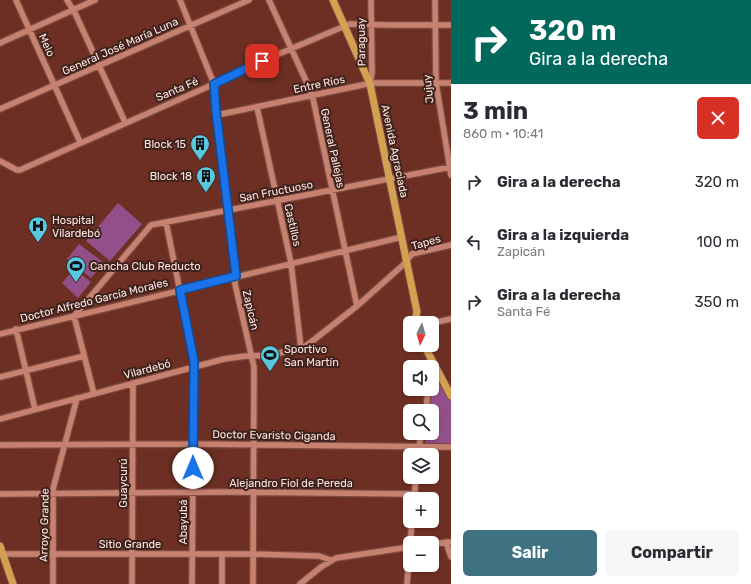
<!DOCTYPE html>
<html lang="es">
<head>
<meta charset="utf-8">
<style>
	:root { --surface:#fff; --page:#f7f7f7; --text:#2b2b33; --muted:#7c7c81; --accent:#3e7281 }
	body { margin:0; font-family:Rubik,sans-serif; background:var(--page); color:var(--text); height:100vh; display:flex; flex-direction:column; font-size:15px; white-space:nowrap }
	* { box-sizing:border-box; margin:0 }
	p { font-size:13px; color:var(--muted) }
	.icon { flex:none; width:22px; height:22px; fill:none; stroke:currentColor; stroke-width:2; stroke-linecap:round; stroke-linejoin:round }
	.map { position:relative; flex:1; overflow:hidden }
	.panel { display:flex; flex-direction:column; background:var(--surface); width:300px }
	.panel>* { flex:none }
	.guide { background:#00695c; color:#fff; overflow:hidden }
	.needle { width:26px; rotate:185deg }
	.tools { position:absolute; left:403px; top:316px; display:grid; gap:8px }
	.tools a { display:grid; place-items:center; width:36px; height:36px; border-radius:6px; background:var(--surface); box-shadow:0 1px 3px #0004; font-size:20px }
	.pin { position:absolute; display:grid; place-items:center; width:34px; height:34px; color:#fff; margin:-17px; border-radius:8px; box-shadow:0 2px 6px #0006 }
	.me { position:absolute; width:44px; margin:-22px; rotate:0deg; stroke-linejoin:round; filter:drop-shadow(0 0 3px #0008) }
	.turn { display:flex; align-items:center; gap:14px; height:84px; padding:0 12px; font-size:18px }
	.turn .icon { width:52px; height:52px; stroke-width:2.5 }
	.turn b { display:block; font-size:28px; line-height:34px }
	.round { display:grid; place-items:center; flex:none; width:42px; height:42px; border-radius:6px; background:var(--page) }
	.head { display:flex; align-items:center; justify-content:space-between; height:68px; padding:0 12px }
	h1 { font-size:24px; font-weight:700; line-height:30px }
	.cta { display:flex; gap:8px; margin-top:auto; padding:8px 12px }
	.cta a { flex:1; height:46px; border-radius:6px; background:var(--accent); color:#fff; font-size:16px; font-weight:700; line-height:46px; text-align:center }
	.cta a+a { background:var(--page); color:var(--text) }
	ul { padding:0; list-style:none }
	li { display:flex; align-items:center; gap:12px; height:60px; padding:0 12px }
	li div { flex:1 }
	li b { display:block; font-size:15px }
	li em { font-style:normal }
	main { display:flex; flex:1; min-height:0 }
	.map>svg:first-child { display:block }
	.green { fill:#934f89 }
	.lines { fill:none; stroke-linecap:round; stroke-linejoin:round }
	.minor-casing { stroke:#7c4b40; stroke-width:8 }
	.major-casing { stroke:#7c4b40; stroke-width:9 }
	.minor { stroke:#c78171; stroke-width:5.5 }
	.major { stroke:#d2a151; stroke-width:7 }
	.route-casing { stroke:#114b97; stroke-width:10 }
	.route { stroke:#1a73e8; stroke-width:7 }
	.labels { text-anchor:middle; stroke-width:4; stroke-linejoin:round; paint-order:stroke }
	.street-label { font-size:11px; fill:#fee6e1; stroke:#3f221c }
	.poi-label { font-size:11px; fill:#fee6e1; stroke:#3f221c; text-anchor:start }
</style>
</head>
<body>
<main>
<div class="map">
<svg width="451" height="584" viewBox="0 0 451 584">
	<rect width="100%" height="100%" fill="#6d2f23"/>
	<path class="green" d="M118,203L142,224L110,261L86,241Z
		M79,244L104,263L91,278L67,259Z
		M74,269L91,282L78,298L62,283Z
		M432,368H434L451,400V444L427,443L425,442L426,433H432V411H429L432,389Z"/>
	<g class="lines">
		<g class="minor-casing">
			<path id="minor" d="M16,0L80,142
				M67,0L75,13L125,122
				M180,0L214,84L216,111L235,269V284L254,367L253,584
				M269,0L312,94L357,306
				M435,0L436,83L451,175
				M392,25H451
				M0,43L95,0
				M370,83L372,73L371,0
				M257,107L291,263L301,348
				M0,109L249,0
				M217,115L372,83H451
				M0,161L17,170H20L214,84L262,61L345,26L350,24L389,25
				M166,222L194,361L192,584
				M432,323L451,319
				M16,329L35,409
				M0,334L402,237
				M430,356V367
				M0,377L84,356
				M94,394L74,316L151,225L451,167
				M426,411L428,389
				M0,419L224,359L246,356L272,355L306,346L357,306L403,265L412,254L451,245
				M0,445L193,444L451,447
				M418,455L421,433
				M0,494L233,492L415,494
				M414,499L416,477
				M446,542L451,557
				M432,544L451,542
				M0,554H254L319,556L331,560
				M222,554V584
				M53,584V489L77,398
				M132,584L133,383
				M300,584L321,567L336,558L410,547
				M407,584L412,521"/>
		</g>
		<g class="major-casing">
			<path id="major" d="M333,0L370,84L417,312L416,316L417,323
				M424,345L451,396
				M0,546L13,584"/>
		</g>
		<use href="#minor" class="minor"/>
		<use href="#major" class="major"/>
	</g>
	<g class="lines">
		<g class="route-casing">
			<path id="route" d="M193,468L194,361L180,290L236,276L216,111L214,84L262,61"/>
		</g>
		<use href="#route" class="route"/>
	</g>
	<defs>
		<g id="building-pin" transform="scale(1)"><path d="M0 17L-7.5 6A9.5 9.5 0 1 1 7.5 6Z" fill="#56c9e0" stroke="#3f221c"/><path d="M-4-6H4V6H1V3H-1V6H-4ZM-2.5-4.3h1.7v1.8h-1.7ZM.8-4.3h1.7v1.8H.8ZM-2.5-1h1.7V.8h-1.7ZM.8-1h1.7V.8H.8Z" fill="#111"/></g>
		<g id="hospital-pin" transform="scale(1)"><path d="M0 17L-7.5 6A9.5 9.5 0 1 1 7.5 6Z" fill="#56c9e0" stroke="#3f221c"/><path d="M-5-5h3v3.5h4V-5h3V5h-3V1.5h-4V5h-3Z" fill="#111"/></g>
		<g id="stadium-pin" transform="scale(1)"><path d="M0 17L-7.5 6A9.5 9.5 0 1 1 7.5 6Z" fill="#56c9e0" stroke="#3f221c"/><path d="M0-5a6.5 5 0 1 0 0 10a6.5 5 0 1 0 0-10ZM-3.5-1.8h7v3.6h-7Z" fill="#111"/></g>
	</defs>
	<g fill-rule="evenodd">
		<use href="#building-pin" x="200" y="144"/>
		<use href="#building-pin" x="206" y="176"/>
		<use href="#hospital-pin" x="38" y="226"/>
		<use href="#stadium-pin" x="76" y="266"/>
		<use href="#stadium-pin" x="270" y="355"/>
	</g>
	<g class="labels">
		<g class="street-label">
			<text transform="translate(361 42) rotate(-91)" y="4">Paraguay</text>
			<text transform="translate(47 45) rotate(66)" y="4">Melo</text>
			<text transform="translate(120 46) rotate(-24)" y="4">General José María Luna</text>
			<text transform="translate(319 84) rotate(-12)" y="4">Entre Ríos</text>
			<text transform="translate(177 89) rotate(-23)" y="4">Santa Fé</text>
			<text transform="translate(428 89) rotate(-96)" y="4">Jujuy</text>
			<text transform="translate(333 148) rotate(78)" y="4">General Pallejas</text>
			<text transform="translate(395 151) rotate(78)" y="4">Avenida Agraciada</text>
			<text transform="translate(276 191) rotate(-11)" y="4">San Fructuoso</text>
			<text transform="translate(293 225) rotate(77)" y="4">Castillos</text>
			<text transform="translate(426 242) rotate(-16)" y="4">Tapes</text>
			<text transform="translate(94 300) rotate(-14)" y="4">Doctor Alfredo García Morales</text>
			<text transform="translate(251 310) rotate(77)" y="4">Zapicán</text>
			<text transform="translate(147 369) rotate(-15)" y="4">Vilardebó</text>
			<text transform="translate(274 435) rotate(1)" y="4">Doctor Evaristo Ciganda</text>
			<text transform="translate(123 483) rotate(-90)" y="4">Guaycurú</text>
			<text x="291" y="487">Alejandro Fiol de Pereda</text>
			<text transform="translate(183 522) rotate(-90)" y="4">Abayubá</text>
			<text transform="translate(44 525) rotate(-89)" y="4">Arroyo Grande</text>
			<text x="130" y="548">Sitio Grande</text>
		</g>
		<g class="poi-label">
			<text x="186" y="148" text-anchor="end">Block 15</text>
			<text x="192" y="180" text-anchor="end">Block 18</text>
			<text x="52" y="224">Hospital<tspan x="52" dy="13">Vilardebó</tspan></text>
			<text x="90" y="270">Cancha Club Reducto</text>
			<text x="284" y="353">Sportivo<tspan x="284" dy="13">San Martín</tspan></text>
		</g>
	</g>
</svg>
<div class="tools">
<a><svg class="needle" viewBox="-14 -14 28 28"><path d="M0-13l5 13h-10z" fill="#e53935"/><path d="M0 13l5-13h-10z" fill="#7c7c81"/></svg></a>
<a><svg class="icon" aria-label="sound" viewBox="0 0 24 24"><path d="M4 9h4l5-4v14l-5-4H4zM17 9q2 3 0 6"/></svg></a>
<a><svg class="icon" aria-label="search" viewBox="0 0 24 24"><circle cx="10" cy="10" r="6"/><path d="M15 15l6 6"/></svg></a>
<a><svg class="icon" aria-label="layers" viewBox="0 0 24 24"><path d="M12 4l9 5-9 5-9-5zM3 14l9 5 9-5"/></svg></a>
<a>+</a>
<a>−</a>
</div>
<div class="pin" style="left:262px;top:61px;background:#d93025"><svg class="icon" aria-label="arrive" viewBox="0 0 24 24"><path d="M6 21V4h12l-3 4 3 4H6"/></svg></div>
<svg class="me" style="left:193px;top:468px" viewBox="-20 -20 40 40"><circle r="19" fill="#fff"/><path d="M0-13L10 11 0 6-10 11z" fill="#1a73e8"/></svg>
</div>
<section class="panel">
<div class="guide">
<div class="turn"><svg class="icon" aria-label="right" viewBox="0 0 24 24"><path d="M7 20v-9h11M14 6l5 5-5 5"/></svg><div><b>320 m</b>Gira a la derecha</div></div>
</div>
<div class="head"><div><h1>3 min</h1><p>860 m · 10:41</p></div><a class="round" style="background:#d93025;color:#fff"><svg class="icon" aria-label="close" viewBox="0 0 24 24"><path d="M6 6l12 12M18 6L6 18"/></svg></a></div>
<ul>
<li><svg class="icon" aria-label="right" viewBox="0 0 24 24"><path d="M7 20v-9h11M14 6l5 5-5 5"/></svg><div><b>Gira a la derecha</b></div><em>320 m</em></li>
<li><svg class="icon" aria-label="left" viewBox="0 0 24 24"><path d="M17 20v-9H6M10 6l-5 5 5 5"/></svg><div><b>Gira a la izquierda</b><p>Zapicán</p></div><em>100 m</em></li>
<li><svg class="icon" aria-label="right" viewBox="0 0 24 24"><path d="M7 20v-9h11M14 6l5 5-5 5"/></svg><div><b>Gira a la derecha</b><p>Santa Fé</p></div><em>350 m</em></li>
</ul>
<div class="cta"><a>Salir</a><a>Compartir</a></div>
</section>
</main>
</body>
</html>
